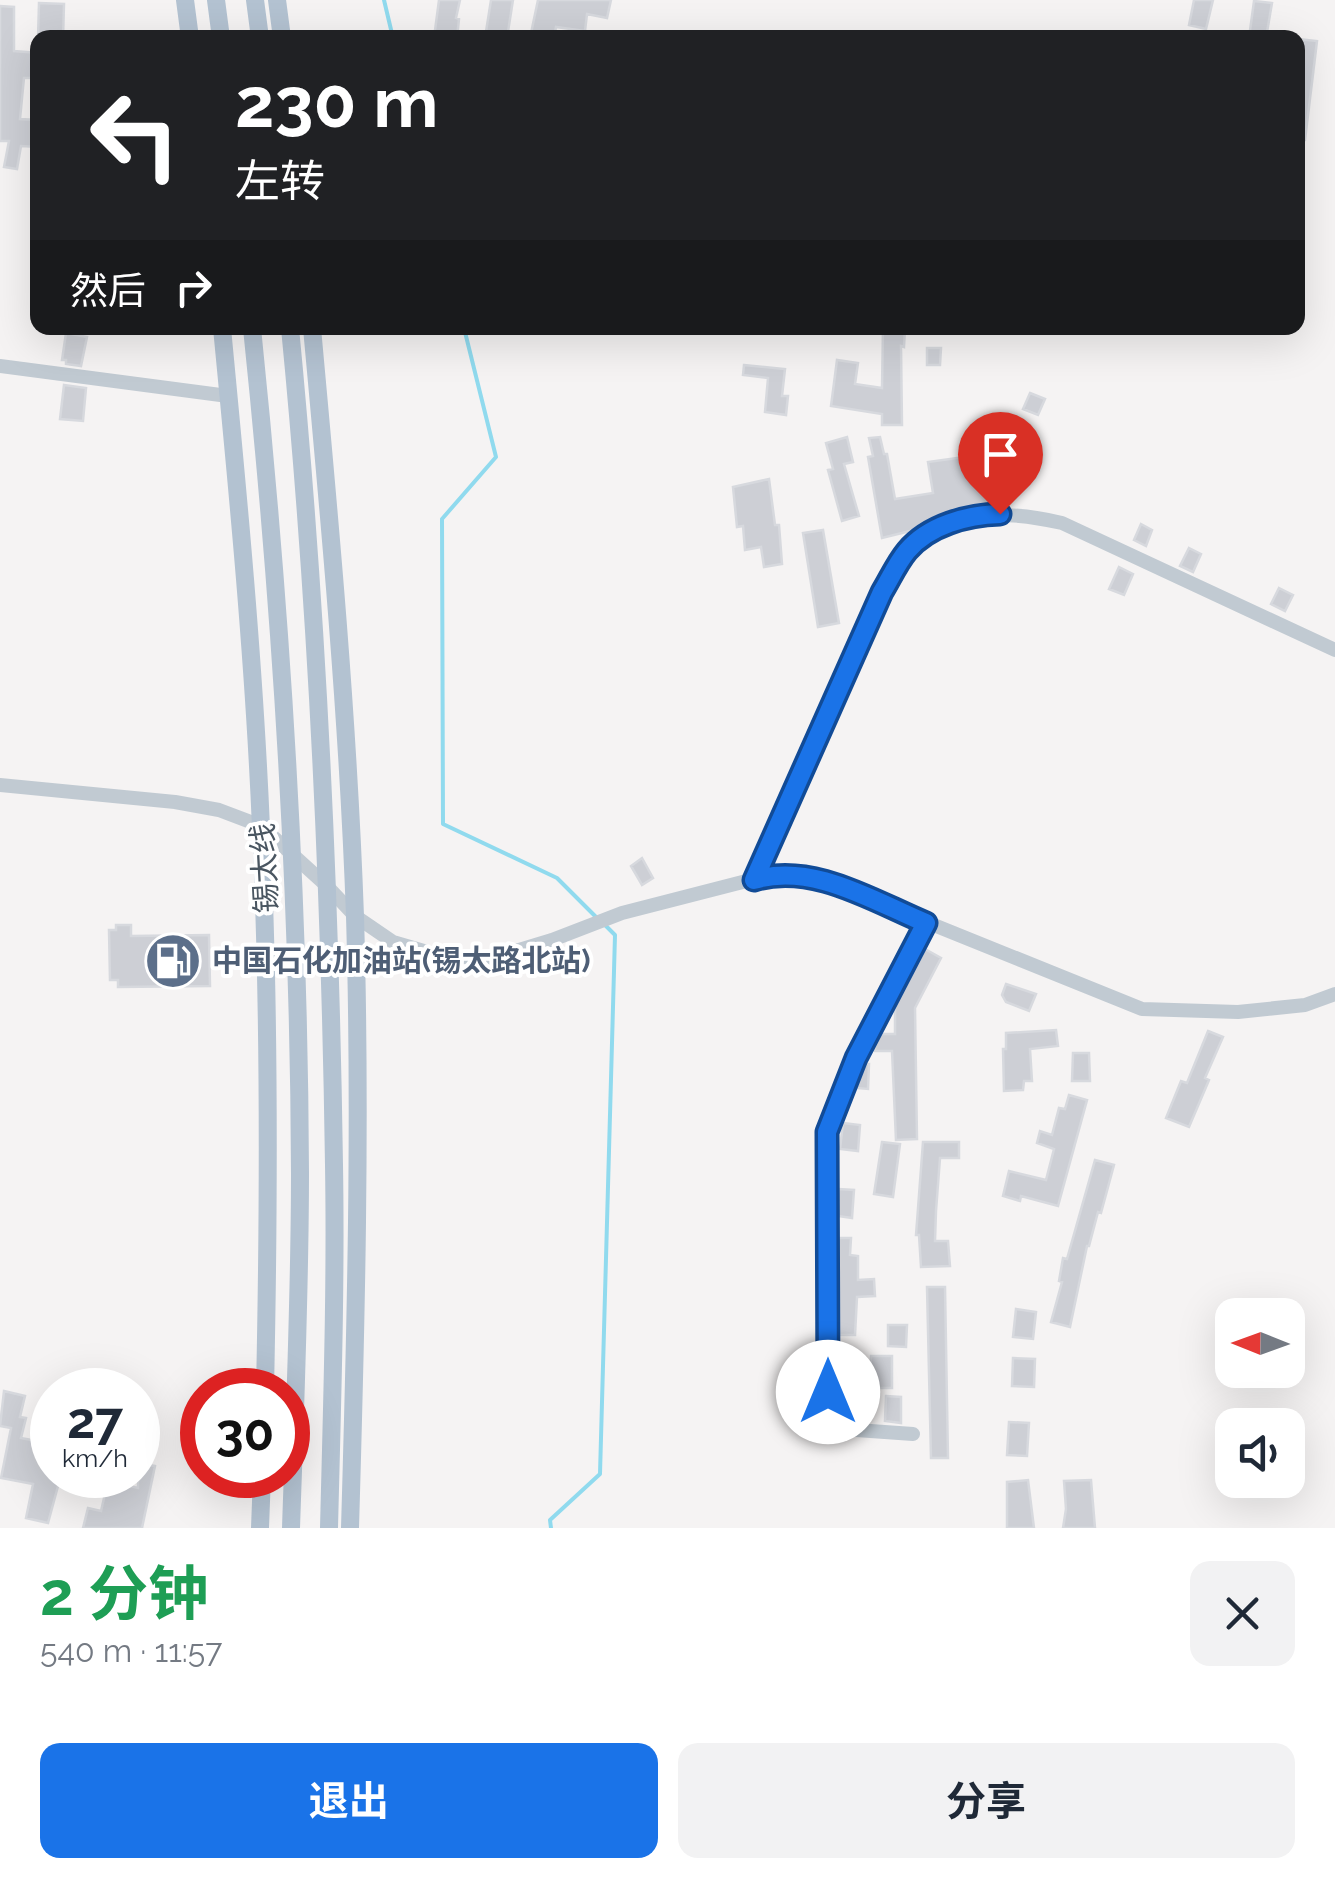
<!DOCTYPE html>
<html lang="zh">
<head>
<meta charset="utf-8">
<style>
	:root { --surface:#fff; --page:#f2f2f3; --text:#1f2937; --muted:#747a83; --accent:#1a73e8 }
	body { margin:0; font-family:Raleway,"Noto Sans SC",sans-serif; background:var(--page); color:var(--text); height:100vh; display:flex; flex-direction:column; font-size:38px; white-space:nowrap }
	* { box-sizing:border-box; margin:0 }
	p { font-size:32px; color:var(--muted) }
	.icon { flex:none; width:55px; height:55px; fill:none; stroke:currentColor; stroke-width:2; stroke-linecap:round; stroke-linejoin:round }
	.map { position:relative; height:1528px; overflow:hidden }
	.details { display:flex; flex-direction:column; background:var(--surface); flex:1 }
	.details>* { flex:none }
	.banner { position:absolute; left:30px; top:30px; width:1275px; height:305px; border-radius:20px; box-shadow:0 10px 40px #0002; background:#202124; color:#fff; overflow:hidden }
	.needle { width:65px; rotate:271deg }
	.fabs { position:absolute; left:1215px; top:1298px; display:grid; gap:20px }
	.fabs a { display:grid; place-items:center; width:90px; height:90px; border-radius:20px; background:var(--surface); box-shadow:0 10px 40px #0002; font-size:50px }
	.speed { position:absolute; left:30px; top:1368px; display:flex; gap:20px; font-size:50px; font-weight:700; text-align:center }
	.speed>* { display:grid; place-content:center; width:130px; height:130px; border-radius:50%; background:var(--surface); box-shadow:0 10px 40px #0002; line-height:1 }
	.speed small { font-size:25px; font-weight:400 }
	.speed .limit { border:15px solid #d22; background:#fff; color:#111 }
	.pin { position:absolute; display:grid; place-items:center; width:85px; height:85px; color:#fff; margin:-102px -42px; border-radius:50% 50% 50% 0; rotate:-45deg; box-shadow:0 0 10px #0007 }
	.pin .icon { rotate:45deg }
	.me { position:absolute; width:110px; margin:-55px; rotate:0deg; stroke-linejoin:round; filter:drop-shadow(0 0 8px #0008) }
	.turn { display:flex; align-items:center; gap:35px; height:210px; padding:0 40px; font-size:45px }
	.turn .icon { width:130px; height:130px; stroke-width:2.5 }
	.turn b { display:block; font-size:70px; line-height:85px }
	.then { display:flex; align-items:center; height:95px; padding:0 40px; background:#0003; gap:20px; font-size:38px }
	.round { display:grid; place-items:center; flex:none; width:105px; height:105px; border-radius:20px; background:var(--page) }
	.overview { display:flex; align-items:center; justify-content:space-between; height:170px; padding:0 40px }
	h1 { font-size:60px; font-weight:700; line-height:75px; color:#1e9e55 }
	.primary-button { display:flex; gap:20px; margin-top:auto; padding:20px 40px }
	.primary-button a { flex:1; height:115px; border-radius:20px; background:var(--accent); color:#fff; font-size:40px; font-weight:700; line-height:115px; text-align:center }
	.primary-button a+a { background:var(--page); color:var(--text) }
	.map>svg:first-child { display:block }
	.lines { fill:none; stroke-linecap:round; stroke-linejoin:round }
	.stream { stroke:#90daee; stroke-width:4 }
	.building { fill:#cdcfd5; stroke:#d7d9de; stroke-width:2.5 }
	.minor { stroke:#c1cad2; stroke-width:14 }
	.major { stroke:#b3c2d1; stroke-width:18 }
	.route-casing { stroke:#114b97; stroke-width:25 }
	.route { stroke:#1a73e8; stroke-width:18 }
	.labels { text-anchor:middle; stroke-width:8; stroke-linejoin:round; paint-order:stroke }
	.street-label { font-size:30px; fill:#4a5661; stroke:#fff }
	.service-label { font-size:30px; font-weight:bold; fill:#4e5e75; stroke:#fff; text-anchor:start }
</style>
</head>
<body>
<div class="map">
<svg width="1335" height="1528" viewBox="0 0 1335 1528">
	<rect width="100%" height="100%" fill="#f5f3f3"/>
	<g class="lines">
		<path class="stream" d="M384,0L393,38
			M464,328L496,457L442,519L443,824L557,878L597,918
			M551,1528L550,1520L600,1474L615,935L604,924"/>
	</g>
	<path class="building" d="M439,0H460L456,18L459,19L457,38H434Z
		M491,0H513L507,38H485Z
		M538,0H611L607,18L587,14L585,31L556,27L554,38H530Z
		M1194,0H1213L1206,29L1189,25Z
		M1254,1L1272,3L1266,38H1249Z
		M39,3L64,4L63,38H38Z
		M0,6L14,7V51L38,53V78H24L20,119L38,120V147L21,146L17,169L4,167L9,141H0Z
		M1298,39L1317,41L1305,140H1298Z
		M883,328H905L904,347L901,346L902,425H882V414L831,406L837,360L858,363L855,384L882,388Z
		M66,333L87,337L81,366L66,364V360H62Z
		M927,348H941L940,365H927Z
		M744,365L785,369L782,396H788L786,415L765,412L768,378L743,375Z
		M64,385L86,388L83,421L60,419Z
		M1030,393L1045,399L1038,415L1023,409Z
		M847,437L853,462L844,464L859,516L842,521L828,470L833,469L826,443Z
		M880,437L884,454H887L895,499L933,493L928,462L1022,449L1026,468L992,476L997,503L956,509L914,530L882,538L868,457L873,456L869,438Z
		M769,479L775,525H779L782,564L764,567L761,547L745,550L743,526L737,527L733,487Z
		M1141,524L1152,530L1146,546L1134,540Z
		M823,530L839,623L818,627L803,533Z
		M1189,548L1201,554L1193,572L1180,566Z
		M1119,567L1133,574L1124,595L1109,589Z
		M1279,588L1293,595L1285,611L1271,604Z
		M642,858L653,878L642,885L631,866Z
		M116,925H131V936L209,935L210,986L118,987V980H110L109,930H116Z
		M925,949L941,958L915,1008L917,1139L896,1140L892,1051H875V1045L880,1034H895V1006Z
		M1006,984L1036,994L1029,1011L1006,1002L1002,995Z
		M1056,1030L1058,1046L1030,1049L1032,1081H1024L1023,1090L1004,1091L1003,1049H1006V1033Z
		M1208,1031L1223,1037L1205,1078L1209,1080L1189,1127L1166,1118L1181,1081L1187,1083Z
		M1073,1053H1089L1090,1081H1072Z
		M865,1064H869L868,1089L856,1088Z
		M1069,1095L1087,1100L1058,1206L1021,1196L1020,1201L1003,1196L1009,1171L1046,1180L1054,1149L1037,1143L1040,1131L1052,1135L1059,1108L1065,1109Z
		M843,1123L860,1125L858,1151L840,1149Z
		M882,1142L900,1144L893,1197L874,1194Z
		M923,1142H959V1158H940L936,1211L935,1241H948L950,1266L921,1267L919,1235H916Z
		M1095,1160L1114,1165L1101,1213L1098,1212L1089,1246H1087L1070,1327L1051,1322L1062,1282L1059,1281L1063,1258L1067,1259Z
		M838,1189L854,1190L852,1218L838,1216Z
		M838,1238H851L850,1255L858,1256V1280L874,1279L875,1296L857,1297L855,1335H838Z
		M927,1287H945L948,1458H931Z
		M1016,1309L1036,1312L1033,1339L1013,1337Z
		M888,1325H907L906,1347L888,1346Z
		M871,1356H892V1388H870Z
		M1013,1358L1035,1359L1034,1387L1012,1386Z
		M4,1391L25,1396L20,1417L26,1418L21,1438L42,1442L48,1416L52,1417V1475H61L48,1523L26,1518L33,1484L1,1478L11,1428L0,1426Z
		M886,1396L901,1397V1423L885,1421Z
		M1009,1422L1029,1423L1027,1456L1007,1455Z
		M138,1463L155,1466L142,1528H83L88,1508L101,1511L108,1481L138,1488Z
		M1028,1480L1034,1528H1007V1482Z
		M1091,1480L1095,1528H1063L1066,1509L1064,1481Z"/>
	<g class="lines">
		<path class="minor" d="M0,366L228,396
			M0,785L175,802L219,810L261,826L326,885L355,916L393,942L441,956L492,958L552,940L622,913L770,875H810L1142,1009L1238,1012L1305,1005L1335,994
			M753,879L882,593C889,579 897,563 906,552C945,506 1010,511 1062,523L1335,650
			M913,1434L828,1428L827,1132L856,1058L926,923"/>
		<path class="major" d="M185,0L190,38
			M216,0L221,38
			M255,0L260,38
			M277,0L282,38
			M222,328C238,494 254,661 261,828C270,1015 269,1202 265,1390
			M252,328C281,608 299,890 300,1173C300,1291 295,1410 291,1528
			M290,328C317,606 330,885 334,1165C336,1286 332,1407 329,1528
			M312,328C330,523 348,719 355,916C361,1120 356,1324 350,1528
			M260,1528L262,1475"/>
	</g>
	<g class="lines">
		<g class="route-casing">
			<path id="route" d="M828,1392L827,1132L856,1058L926,923C873,901 812,862 754,880L882,592C890,579 897,563 907,551C929,525 967,515 1000,514"/>
		</g>
		<use href="#route" class="route"/>
	</g>
	<defs>
		<g id="fuel-disc" transform="scale(2.875)"><circle r="9.5" fill="#5c6f8a" stroke="#fff"/><path d="M-5.5-6h7V0h2V4h1.3V-2.5L3-4.5l.8-.8L6-3V5H2.5V1h-1V6h-7ZM-4.2-4.7v3.2H.2V-4.7Z" fill="#fff"/></g>
	</defs>
	<g fill-rule="evenodd">
		<use href="#fuel-disc" x="173" y="961"/>
	</g>
	<g class="labels">
		<g class="street-label">
			<text transform="translate(265 868) rotate(-93)" y="10">锡太线</text>
		</g>
		<g class="service-label">
			<text x="212" y="971">中国石化加油站(锡太路北站)</text>
		</g>
	</g>
</svg>
<div class="fabs">
<a><svg class="needle" viewBox="-14 -14 28 28"><path d="M0-13l5 13h-10z" fill="#e53935"/><path d="M0 13l5-13h-10z" fill="#747a83"/></svg></a>
<a><svg class="icon" aria-label="sound" viewBox="0 0 24 24"><path d="M4 9h4l5-4v14l-5-4H4zM17 9q2 3 0 6"/></svg></a>
</div>
<div class="speed"><div>27<small>km/h</small></div><div class="limit">30</div></div>
<div class="pin" style="left:1000px;top:514px;background:#d93025"><svg class="icon" aria-label="arrive" viewBox="0 0 24 24"><path d="M6 21V4h12l-3 4 3 4H6"/></svg></div>
<svg class="me" style="left:828px;top:1392px" viewBox="-20 -20 40 40"><circle r="19" fill="#fff"/><path d="M0-13L10 11 0 6-10 11z" fill="#1a73e8"/></svg>
<div class="banner">
<div class="turn"><svg class="icon" aria-label="left" viewBox="0 0 24 24"><path d="M17 20v-9H6M10 6l-5 5 5 5"/></svg><div><b>230 m</b>左转</div></div>
<div class="then">然后<svg class="icon" aria-label="right" viewBox="0 0 24 24"><path d="M7 20v-9h11M14 6l5 5-5 5"/></svg></div>
</div>
</div>
<section class="details">
<div class="overview"><div><h1>2 分钟</h1><p>540 m · 11:57</p></div><a class="round"><svg class="icon" aria-label="close" viewBox="0 0 24 24"><path d="M6 6l12 12M18 6L6 18"/></svg></a></div>
<div class="primary-button"><a>退出</a><a>分享</a></div>
</section>
</body>
</html>
